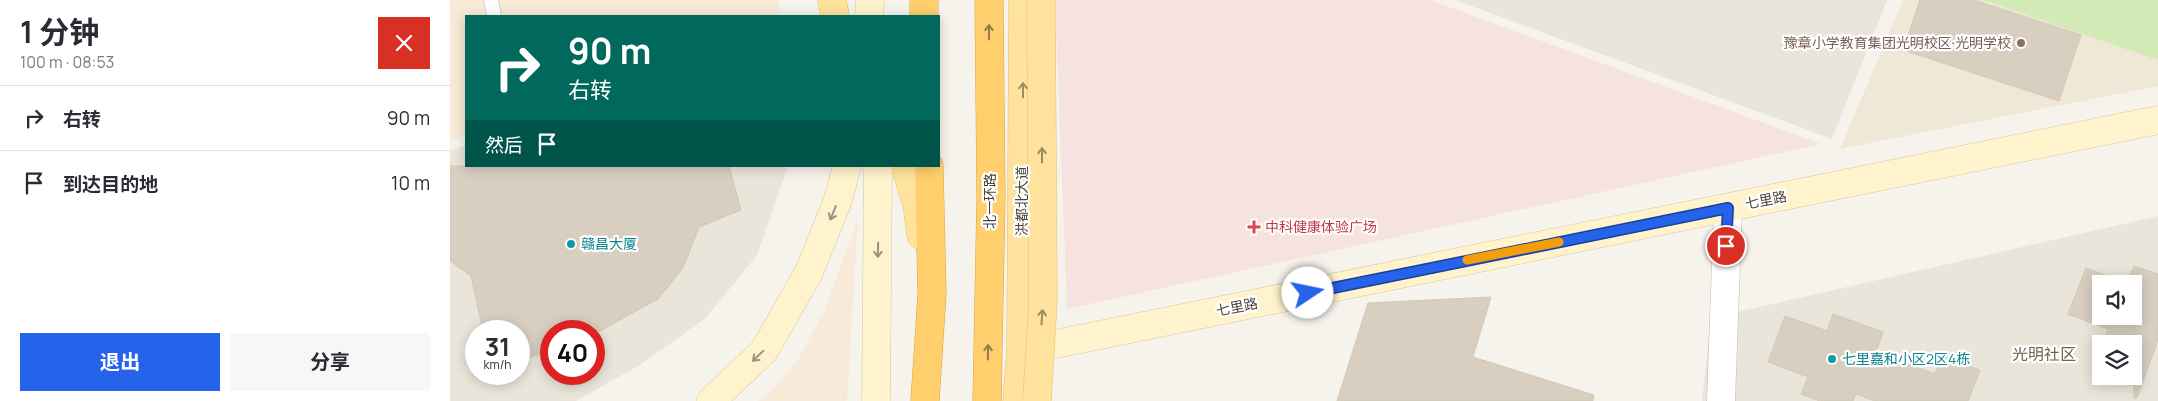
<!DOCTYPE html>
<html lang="zh">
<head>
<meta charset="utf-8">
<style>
	:root { --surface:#fff; --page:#f7f7f7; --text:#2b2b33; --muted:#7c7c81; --line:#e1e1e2; --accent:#2563eb }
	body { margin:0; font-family:Manrope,"Noto Sans SC",sans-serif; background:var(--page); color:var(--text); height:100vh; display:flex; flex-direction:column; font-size:19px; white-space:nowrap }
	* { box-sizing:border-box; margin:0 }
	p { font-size:16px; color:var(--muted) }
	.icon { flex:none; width:28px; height:28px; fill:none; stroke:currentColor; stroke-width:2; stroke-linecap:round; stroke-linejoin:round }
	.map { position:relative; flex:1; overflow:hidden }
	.drawer { display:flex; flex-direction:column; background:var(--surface); width:450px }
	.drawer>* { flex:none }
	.banner { position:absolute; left:15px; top:15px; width:475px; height:152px; border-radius:0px; box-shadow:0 2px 12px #0003; background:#00695c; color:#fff; overflow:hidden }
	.buttons { position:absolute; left:1642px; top:275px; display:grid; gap:10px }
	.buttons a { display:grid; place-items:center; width:50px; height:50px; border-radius:0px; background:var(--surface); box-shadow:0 2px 12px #0003; font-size:25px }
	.speed { position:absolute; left:15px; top:320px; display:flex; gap:10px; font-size:25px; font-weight:700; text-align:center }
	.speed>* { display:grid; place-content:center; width:65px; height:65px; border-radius:50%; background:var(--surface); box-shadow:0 2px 12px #0003; line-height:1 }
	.speed small { font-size:12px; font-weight:400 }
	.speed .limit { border:8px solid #d22; background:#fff; color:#111 }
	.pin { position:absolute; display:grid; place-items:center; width:42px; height:42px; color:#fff; margin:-21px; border:2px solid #fff; border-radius:50%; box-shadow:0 1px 5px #0007 }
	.me { position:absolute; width:55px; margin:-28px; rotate:79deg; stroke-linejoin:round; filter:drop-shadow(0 0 4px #0008) }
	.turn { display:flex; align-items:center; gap:18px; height:105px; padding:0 20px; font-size:22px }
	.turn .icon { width:65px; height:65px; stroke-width:2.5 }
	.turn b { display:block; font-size:35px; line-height:42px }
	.then { display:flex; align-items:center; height:48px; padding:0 20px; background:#0003; gap:10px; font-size:19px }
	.round { display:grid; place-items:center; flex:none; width:52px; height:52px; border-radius:0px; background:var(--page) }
	.overview { display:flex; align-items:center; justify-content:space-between; height:85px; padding:0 20px }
	h1 { font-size:30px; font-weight:700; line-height:38px }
	.action { display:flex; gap:10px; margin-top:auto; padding:10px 20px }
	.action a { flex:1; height:58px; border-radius:0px; background:var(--accent); color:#fff; font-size:20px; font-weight:700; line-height:58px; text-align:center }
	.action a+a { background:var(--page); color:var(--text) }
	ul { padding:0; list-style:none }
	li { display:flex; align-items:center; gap:15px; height:65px; padding:0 20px; border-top:1px solid var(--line) }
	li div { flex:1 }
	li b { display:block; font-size:19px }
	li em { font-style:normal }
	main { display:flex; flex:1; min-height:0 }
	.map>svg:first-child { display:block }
	.residential { fill:#eae5da; fill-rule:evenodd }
	.commercial { fill:#f7ead8 }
	.education { fill:#efe8d6 }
	.medical { fill:#f6e3e0 }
	.green { fill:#d2eab5 }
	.building { fill:#d8cfc1; stroke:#d3c7b4; fill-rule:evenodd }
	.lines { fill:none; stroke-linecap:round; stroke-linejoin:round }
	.lane-casing { stroke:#c2bbae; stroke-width:15 }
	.street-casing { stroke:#c2bbae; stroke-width:29 }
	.secondary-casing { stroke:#d6c79b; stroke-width:29 }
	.primary-casing { stroke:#e6c16a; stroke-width:29 }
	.highway-casing { stroke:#e0a43c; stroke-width:29 }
	.lane { stroke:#fff; stroke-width:14 }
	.street { stroke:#fff; stroke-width:28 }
	.secondary { stroke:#fff3cd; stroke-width:28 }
	.primary { stroke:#ffe39c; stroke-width:28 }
	.highway { stroke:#ffcf6e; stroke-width:28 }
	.primary-bridge-casing { stroke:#e6c16a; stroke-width:29; stroke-linecap:butt }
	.primary-bridge { stroke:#ffe39c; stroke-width:28 }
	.oneway { stroke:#937c4e }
	.oneway2 { stroke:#9c8c66 }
	.oneway3 { stroke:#9c937c }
	.route-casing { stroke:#184099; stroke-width:12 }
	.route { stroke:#2563eb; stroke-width:9 }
	.slow { stroke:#f59e0b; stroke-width:9 }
	.education-dot { fill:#8d6e63; stroke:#fff; stroke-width:2 }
	.health-dot { fill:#e0444e; stroke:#fff; stroke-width:2 }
	.culture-dot { fill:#0f9aa8; stroke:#fff; stroke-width:2 }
	.labels { text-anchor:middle; stroke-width:4.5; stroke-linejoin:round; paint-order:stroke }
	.education-label { font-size:14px; fill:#785e54; stroke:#fff; text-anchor:end }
	.street-label { font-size:14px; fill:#4b4439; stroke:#fff }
	.health-label { font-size:14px; fill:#be3a42; stroke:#fff; text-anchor:start }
	.culture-label { font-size:14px; fill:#0d838f; stroke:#fff; text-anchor:start }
	.quarter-label { font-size:16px; fill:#6e6250; stroke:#fff }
</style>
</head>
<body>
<main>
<section class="drawer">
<div class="overview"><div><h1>1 分钟</h1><p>100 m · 08:53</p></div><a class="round" style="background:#d93025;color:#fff"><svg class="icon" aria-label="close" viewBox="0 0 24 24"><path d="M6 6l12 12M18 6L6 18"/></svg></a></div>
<ul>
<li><svg class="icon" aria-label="right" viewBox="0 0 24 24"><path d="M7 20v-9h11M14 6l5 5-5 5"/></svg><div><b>右转</b></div><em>90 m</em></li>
<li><svg class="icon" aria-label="arrive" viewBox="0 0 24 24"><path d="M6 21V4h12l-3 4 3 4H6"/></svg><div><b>到达目的地</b></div><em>10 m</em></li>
</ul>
<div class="action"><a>退出</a><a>分享</a></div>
</section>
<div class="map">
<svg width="1708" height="401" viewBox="0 0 1708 401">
	<rect width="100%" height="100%" fill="#f6f3ec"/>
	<path class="residential" d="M1005,0H1437L1382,139Z
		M16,145V166H338L307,255L256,318L190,365L126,401H0V151ZM26,331H69V374H26ZM101,331H144V374H101Z
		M1708,216V401H1252L1261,318ZM1651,284H1684V316H1651ZM1651,344H1684V376H1651Z"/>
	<path class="commercial" d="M0,0H329L330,16H16V135L0,141Z
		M408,219L397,401H308L322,391L348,360L374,311Z"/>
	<path class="education" d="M1453,0H1708V86L1390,149Z"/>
	<path class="medical" d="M605,0H980L1371,144L617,309Z"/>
	<path class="green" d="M1533,0H1708V60Z"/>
	<path class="building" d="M1470,0H1524L1631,35L1609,101L1453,50Z
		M0,166H279L291,210L249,227L233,268L208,299L144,334V331H101V350L69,361V331H33L21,276L0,261Z
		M1684,266L1708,274V340L1687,398H1684V344H1653L1658,329L1618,314L1636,268L1677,283ZM1651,284H1684V316H1651Z
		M1041,297L1023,357L1144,395L1143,401H887L918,303Z
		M1383,314L1433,332L1426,352L1485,374L1491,356L1530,370L1518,401H1425L1406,394L1403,401H1370L1351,394L1358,377L1318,362L1335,316L1377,331Z"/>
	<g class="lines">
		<g class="lane-casing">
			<path id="lane" d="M41,0L44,16"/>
		</g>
		<g class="street-casing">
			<path id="street" d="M1271,401L1278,208"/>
		</g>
		<g class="secondary-casing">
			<path id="secondary" d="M419,16L420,0
				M571,351L1708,120
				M261,401L314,351L359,272L388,200L397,166
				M426,401L428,166"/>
		</g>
		<g class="primary-casing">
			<path id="primary" d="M382,0L385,16
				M455,166L467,204L471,235
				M567,401L571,351L573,0"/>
		</g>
		<g class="highway-casing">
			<path id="highway" d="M474,0V16
				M475,401L482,294L479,166
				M537,401L541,196L539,0"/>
		</g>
		<use href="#lane" class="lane"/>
		<use href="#street" class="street"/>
		<use href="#secondary" class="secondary"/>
		<use href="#primary" class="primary"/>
		<use href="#highway" class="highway"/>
		<g class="primary-bridge-casing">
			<path id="primary-bridge" d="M587,401L593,301L591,0"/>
		</g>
		<use href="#primary-bridge" class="primary-bridge"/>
	</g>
	<defs><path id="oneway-shaft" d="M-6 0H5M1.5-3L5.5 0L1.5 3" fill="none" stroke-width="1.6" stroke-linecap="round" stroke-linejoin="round" transform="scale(1.25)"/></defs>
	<g class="oneway">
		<use href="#oneway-shaft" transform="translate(539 32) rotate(-90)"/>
		<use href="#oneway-shaft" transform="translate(538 352) rotate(-89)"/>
	</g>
	<g class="oneway2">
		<use href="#oneway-shaft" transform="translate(573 90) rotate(-90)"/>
		<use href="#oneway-shaft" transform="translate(592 155) rotate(-90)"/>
		<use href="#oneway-shaft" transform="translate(592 317) rotate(-86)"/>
	</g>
	<g class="oneway3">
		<use href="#oneway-shaft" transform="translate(383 213) rotate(112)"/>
		<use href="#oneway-shaft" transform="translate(428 250) rotate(91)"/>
		<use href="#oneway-shaft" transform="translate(308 356) rotate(136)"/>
	</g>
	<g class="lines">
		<g class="route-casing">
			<path id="route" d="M858,293L1278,208L1276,246"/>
		</g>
		<use href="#route" class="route"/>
		<path class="slow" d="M1017,260L1109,242"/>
	</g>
	<circle class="education-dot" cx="1571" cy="43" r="5"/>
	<path class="health-dot" d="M801.5 219.5h5v5h5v5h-5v5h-5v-5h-5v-5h5z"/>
	<g class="culture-dot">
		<circle cx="121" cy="244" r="5"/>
		<circle cx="1382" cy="359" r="5"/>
	</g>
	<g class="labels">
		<g class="education-label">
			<text x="1561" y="48">豫章小学教育集团光明校区·光明学校</text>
		</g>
		<g class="street-label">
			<text transform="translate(1316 200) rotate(-11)" y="5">七里路</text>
			<text transform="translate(540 201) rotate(-90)" y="5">北一环路</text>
			<text transform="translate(572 201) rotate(-90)" y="5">洪都北大道</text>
			<text transform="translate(787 307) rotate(-11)" y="5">七里路</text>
		</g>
		<g class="health-label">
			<text x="815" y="232">中科健康体验广场</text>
		</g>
		<g class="culture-label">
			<text x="131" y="249">赣昌大厦</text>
			<text x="1392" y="364">七里嘉和小区2区4栋</text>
		</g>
		<g class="quarter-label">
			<text x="1594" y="360">光明社区</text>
		</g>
	</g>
</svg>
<div class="buttons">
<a><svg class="icon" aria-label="sound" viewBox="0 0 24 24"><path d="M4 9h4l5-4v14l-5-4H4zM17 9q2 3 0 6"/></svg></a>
<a><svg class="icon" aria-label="layers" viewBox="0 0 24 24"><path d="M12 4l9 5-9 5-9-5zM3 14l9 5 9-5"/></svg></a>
</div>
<div class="speed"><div>31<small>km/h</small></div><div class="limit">40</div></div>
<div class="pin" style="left:1276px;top:246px;background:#d93025"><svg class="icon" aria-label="arrive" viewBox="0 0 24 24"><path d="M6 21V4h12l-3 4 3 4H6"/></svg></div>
<svg class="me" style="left:858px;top:293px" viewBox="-20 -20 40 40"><circle r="19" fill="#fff"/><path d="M0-13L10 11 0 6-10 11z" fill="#2563eb"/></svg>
<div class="banner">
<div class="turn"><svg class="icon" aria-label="right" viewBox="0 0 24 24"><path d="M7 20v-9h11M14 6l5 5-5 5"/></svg><div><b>90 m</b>右转</div></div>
<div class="then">然后<svg class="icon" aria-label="arrive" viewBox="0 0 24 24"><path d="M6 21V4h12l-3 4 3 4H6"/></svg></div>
</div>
</div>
</main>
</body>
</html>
